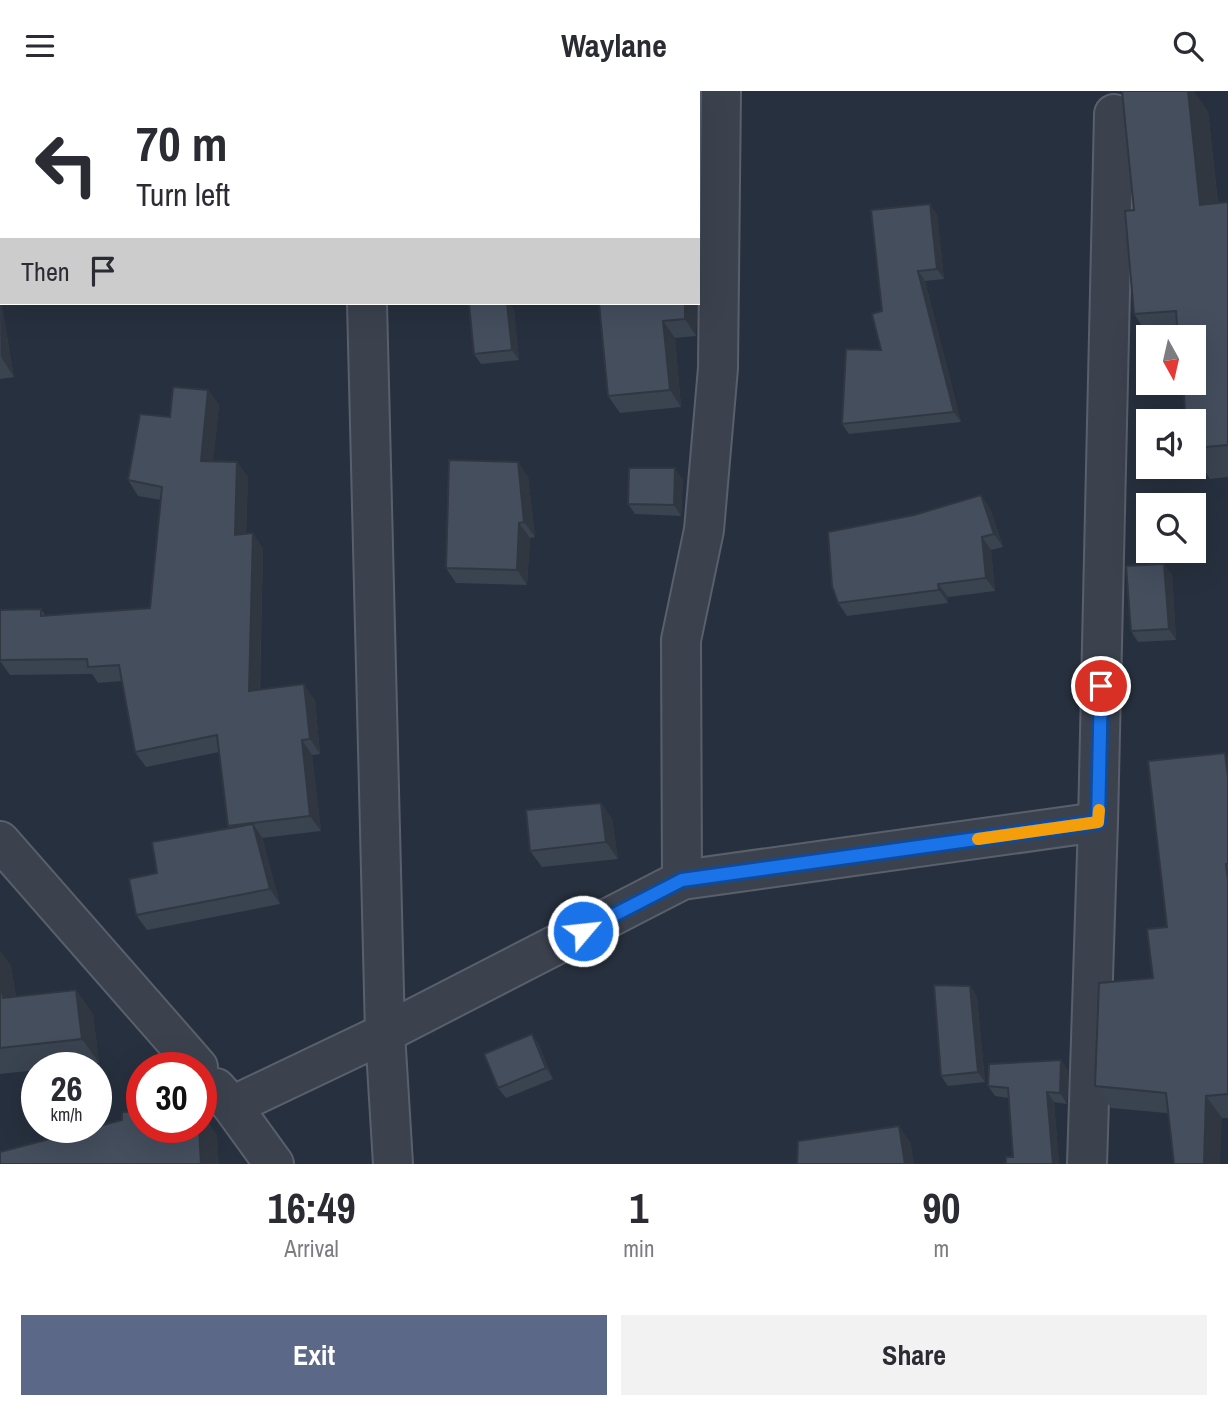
<!DOCTYPE html>
<html lang="en">
<head>
<meta charset="utf-8">
<style>
	:root { --surface:#fff; --page:#f2f2f3; --text:#2b2b33; --muted:#7c7c81; --accent:#5b6888 }
	body { margin:0; font-family:"Archivo Narrow",sans-serif; background:var(--page); color:var(--text); height:100vh; display:flex; flex-direction:column; font-size:26px; white-space:nowrap }
	* { box-sizing:border-box; margin:0 }
	p { font-size:23px; color:var(--muted) }
	.icon { flex:none; width:38px; height:38px; fill:none; stroke:currentColor; stroke-width:2; stroke-linecap:round; stroke-linejoin:round }
	.map { position:relative; height:1073px; overflow:hidden }
	.panel { display:flex; flex-direction:column; background:var(--surface); flex:1 }
	.panel>* { flex:none }
	.top-card { position:absolute; left:0px; top:0px; width:700px; height:214px; box-shadow:0 7px 28px #0002; background:#fff; color:var(--text); overflow:hidden }
	.needle { width:46px; rotate:172deg }
	.tools { position:absolute; left:1136px; top:234px; display:grid; gap:14px }
	.tools a { display:grid; place-items:center; width:70px; height:70px; border-radius:0px; background:var(--surface); box-shadow:0 7px 28px #0002; font-size:35px }
	.speed { position:absolute; left:21px; top:961px; display:flex; gap:14px; font-size:35px; font-weight:700; text-align:center }
	.speed>* { display:grid; place-content:center; width:91px; height:91px; border-radius:50%; background:var(--surface); box-shadow:0 7px 28px #0002; line-height:1 }
	.speed small { font-size:18px; font-weight:400 }
	.speed .limit { border:10px solid #d22; background:#fff; color:#111 }
	.pin { position:absolute; display:grid; place-items:center; width:60px; height:60px; color:#fff; margin:-30px; border:4px solid #fff; border-radius:50%; box-shadow:0 2px 7px #0007 }
	.me { position:absolute; width:77px; margin:-38px; rotate:62deg; stroke-linejoin:round; filter:drop-shadow(0 0 5px #0008) }
	.turn { display:flex; align-items:center; gap:24px; height:147px; padding:0 21px; font-size:32px }
	.turn .icon { width:91px; height:91px; stroke-width:2.5 }
	.turn b { display:block; font-size:49px; line-height:60px }
	.then { display:flex; align-items:center; height:66px; padding:0 21px; background:#0003; gap:14px; font-size:26px }
	.eta { display:flex; justify-content:space-evenly; align-items:center; height:119px; text-align:center }
	.eta b { font-size:42px; font-weight:700; line-height:49px }
	.cta { display:flex; gap:14px; margin-top:auto; padding:14px 21px }
	.cta a { flex:1; height:80px; border-radius:0px; background:var(--accent); color:#fff; font-size:28px; font-weight:700; line-height:80px; text-align:center }
	.cta a+a { background:var(--page); color:var(--text) }
	header { display:flex; justify-content:space-between; align-items:center; height:91px; padding:0 21px; background:var(--surface); font-size:32px; font-weight:700 }
	.map>svg:first-child { display:block }
	.lines { fill:none; stroke-linecap:round; stroke-linejoin:round }
	.minor-casing { stroke:#59606c; stroke-width:42 }
	.minor { stroke:#3b424e; stroke-width:38 }
	.wall { fill:#3a4350 }
	.shaded-wall { fill:#303741 }
	.building { fill:#444e5d; stroke:#303741; stroke-width:2 }
	.route-casing { stroke:#114b97; stroke-width:18 }
	.route { stroke:#1a73e8; stroke-width:12 }
	.slow { stroke:#f59e0b; stroke-width:12 }
</style>
</head>
<body>
<header><svg class="icon" aria-label="menu" viewBox="0 0 24 24"><path d="M4 6h16M4 12h16M4 18h16"/></svg>Waylane<svg class="icon" aria-label="search" viewBox="0 0 24 24"><circle cx="10" cy="10" r="6"/><path d="M15 15l6 6"/></svg></header>
<div class="map">
<svg width="1228" height="1073" viewBox="0 0 1228 1073">
	<rect width="100%" height="100%" fill="#27303e"/>
	<g class="lines">
		<g class="minor-casing">
			<path id="minor" d="M362,0V2
				M0,104H2
				M367,212L385,942L393,1073
				M0,750L198,976
				M682,789L681,549L704,439L718,277L721,0
				M216,997L232,1015L274,1073
				M232,1015L385,942L682,789L1098,731
				M1087,1073L1098,731L1114,23"/>
		</g>
		<use href="#minor" class="minor"/>
	</g>
	<path class="wall" d="M1208,20L1218,112L1228,111V386L1210,388L1194,364V247H1150L1134,223Z
		M937,123L944,188L925,190L961,331L849,343L842,333L881,259L882,220Z
		M0,204L14,286L0,288Z
		M599,212H697L696,245L675,247L681,316L620,322L608,305Z
		M514,219L519,269L481,273L474,263Z
		M208,299L219,314L213,370L237,371L248,386L246,443L263,457L260,598L315,609L320,663L312,664L321,740L262,747L280,813L147,839L136,824L157,782L230,737L228,735L219,661L146,676L135,661L122,590L98,592L92,583L10,584L0,570V519L41,518L45,524L150,517L161,409L138,405L128,389Z
		M528,385L535,446L530,447L527,494L456,492L446,477Z
		M683,388L681,425L635,423L628,413Z
		M990,417L1003,456L991,459L995,500L948,506V512L847,525L838,512Z
		M1172,483L1176,549L1138,551L1131,540Z
		M1228,666V1027H1222L1111,1017L1095,995L1153,887L1167,836Z
		M601,712L612,728L618,768L542,776L530,760Z
		M0,860L11,875L16,906L76,899L93,923L99,972L57,976H37V979L0,983Z
		M970,895L977,906L985,991L948,995L941,985Z
		M532,943L539,954L553,988L506,1007L498,997Z
		M1061,969L1068,979L1067,1013L1054,1011L1059,1073H1006L1013,1066L1009,1007L995,1005L988,995Z"/>
	<path class="shaded-wall" d="M249,0H259L260,2H250Z
		M1188,0H1194L1208,20L1221,144L1200,114Z
		M930,113L937,123L944,188L937,178Z
		M918,180L925,190L961,331L954,321Z
		M0,204L14,286L1,266Z
		M507,212H509L514,219L519,269L512,259Z
		M685,212H697L696,245L685,228Z
		M663,230L675,247L681,316L670,299Z
		M208,299L219,314L212,385L201,370Z
		M237,371L248,386L245,459L235,444Z
		M518,371L528,385L535,446L524,431Z
		M675,377L683,388L681,425L674,414Z
		M981,404L990,417L1003,456L994,443Z
		M519,432L530,447L527,494L517,479Z
		M253,442L263,457L259,615L249,600Z
		M982,446L991,459L995,500L986,487Z
		M1164,473L1172,483L1176,549L1169,538Z
		M938,493L948,506V512L939,499Z
		M304,593L315,609L320,663L310,648Z
		M302,649L312,664L321,740L310,725Z
		M1225,662L1228,666V686Z
		M601,712L612,728L618,768L606,751Z
		M253,733L263,748L280,813L270,798Z
		M0,860L11,875L20,931L3,907L0,888Z
		M970,895L977,906L985,991L978,981Z
		M76,899L93,923L99,972L82,948Z
		M532,943L539,954L553,988L546,977Z
		M1061,969L1068,979L1067,1013L1060,1002Z
		M1047,1001L1054,1011L1059,1073H1053Z
		M1206,1005L1222,1027L1220,1073H1204Z
		M201,1021L217,1044L219,1073H201L199,1036H201Z
		M899,1035L911,1052L914,1073H905Z"/>
	<path class="building" d="M206,0H249L250,2H206Z
		M498,0H536V2H498Z
		M1122,0H1188L1200,114L1228,111V354L1194,357V331H1186L1183,292H1194V247H1178L1176,220L1134,223L1125,120L1134,119Z
		M930,113L937,178L918,180L954,321L842,333L846,258L881,259L872,223L882,220L871,119Z
		M480,212H507L512,259L474,263L469,213Z
		M599,212H685V228L663,230L670,299L608,305Z
		M173,296L208,299L201,370L237,371L235,444L253,442L249,600L304,593L310,648L302,649L310,725L228,735L217,644L135,661L119,574L88,576L87,568L0,569V519L41,518V525L150,517L162,396L128,389L140,323L170,326Z
		M449,369L518,371L524,431L519,432L517,479L446,477Z
		M629,377H675L674,414L628,413Z
		M981,404L994,443L982,446L986,487L938,493L939,499L838,512L832,495L828,441L914,424Z
		M1164,473L1169,538L1131,540L1126,475Z
		M1225,662L1228,686V773H1226L1228,789V1003L1206,1005L1204,1073H1174L1166,1002L1095,995L1099,892L1153,887L1147,838L1167,836L1148,670Z
		M601,712L606,751L530,760L526,719Z
		M253,733L270,798L136,824L129,788L157,782L152,751Z
		M0,888L3,907L76,899L82,948L0,957Z
		M934,894L970,895L978,981L941,985Z
		M532,943L546,977L498,997L484,963Z
		M1061,969L1060,1002L1047,1001L1053,1073H1006V1066H1013L1008,997L988,995L989,973Z
		M142,1020V1036H199L201,1073H0V1061L122,1029V1021Z
		M899,1035L905,1073H797L798,1050Z"/>
	<g class="lines">
		<g class="route-casing">
			<path id="route" d="M583,840L682,789L1098,731L1101,595"/>
		</g>
		<use href="#route" class="route"/>
		<path class="slow" d="M978,748L1098,731L1099,719"/>
	</g>
</svg>
<div class="tools">
<a><svg class="needle" viewBox="-14 -14 28 28"><path d="M0-13l5 13h-10z" fill="#e53935"/><path d="M0 13l5-13h-10z" fill="#7c7c81"/></svg></a>
<a><svg class="icon" aria-label="sound" viewBox="0 0 24 24"><path d="M4 9h4l5-4v14l-5-4H4zM17 9q2 3 0 6"/></svg></a>
<a><svg class="icon" aria-label="search" viewBox="0 0 24 24"><circle cx="10" cy="10" r="6"/><path d="M15 15l6 6"/></svg></a>
</div>
<div class="speed"><div>26<small>km/h</small></div><div class="limit">30</div></div>
<div class="pin" style="left:1101px;top:595px;background:#d93025"><svg class="icon" aria-label="arrive" viewBox="0 0 24 24"><path d="M6 21V4h12l-3 4 3 4H6"/></svg></div>
<svg class="me" style="left:583px;top:840px" viewBox="-20 -20 40 40"><circle r="17" fill="#1a73e8" stroke="#fff" stroke-width="3"/><path d="M0-11L8 9 0 5-8 9z" fill="#fff"/></svg>
<div class="top-card">
<div class="turn"><svg class="icon" aria-label="left" viewBox="0 0 24 24"><path d="M17 20v-9H6M10 6l-5 5 5 5"/></svg><div><b>70 m</b>Turn left</div></div>
<div class="then">Then<svg class="icon" aria-label="arrive" viewBox="0 0 24 24"><path d="M6 21V4h12l-3 4 3 4H6"/></svg></div>
</div>
</div>
<section class="panel">
<div class="eta">
<div><b>16:49</b><p>Arrival</p></div>
<div><b>1</b><p>min</p></div>
<div><b>90</b><p>m</p></div>
</div>
<div class="cta"><a>Exit</a><a>Share</a></div>
</section>
</body>
</html>
